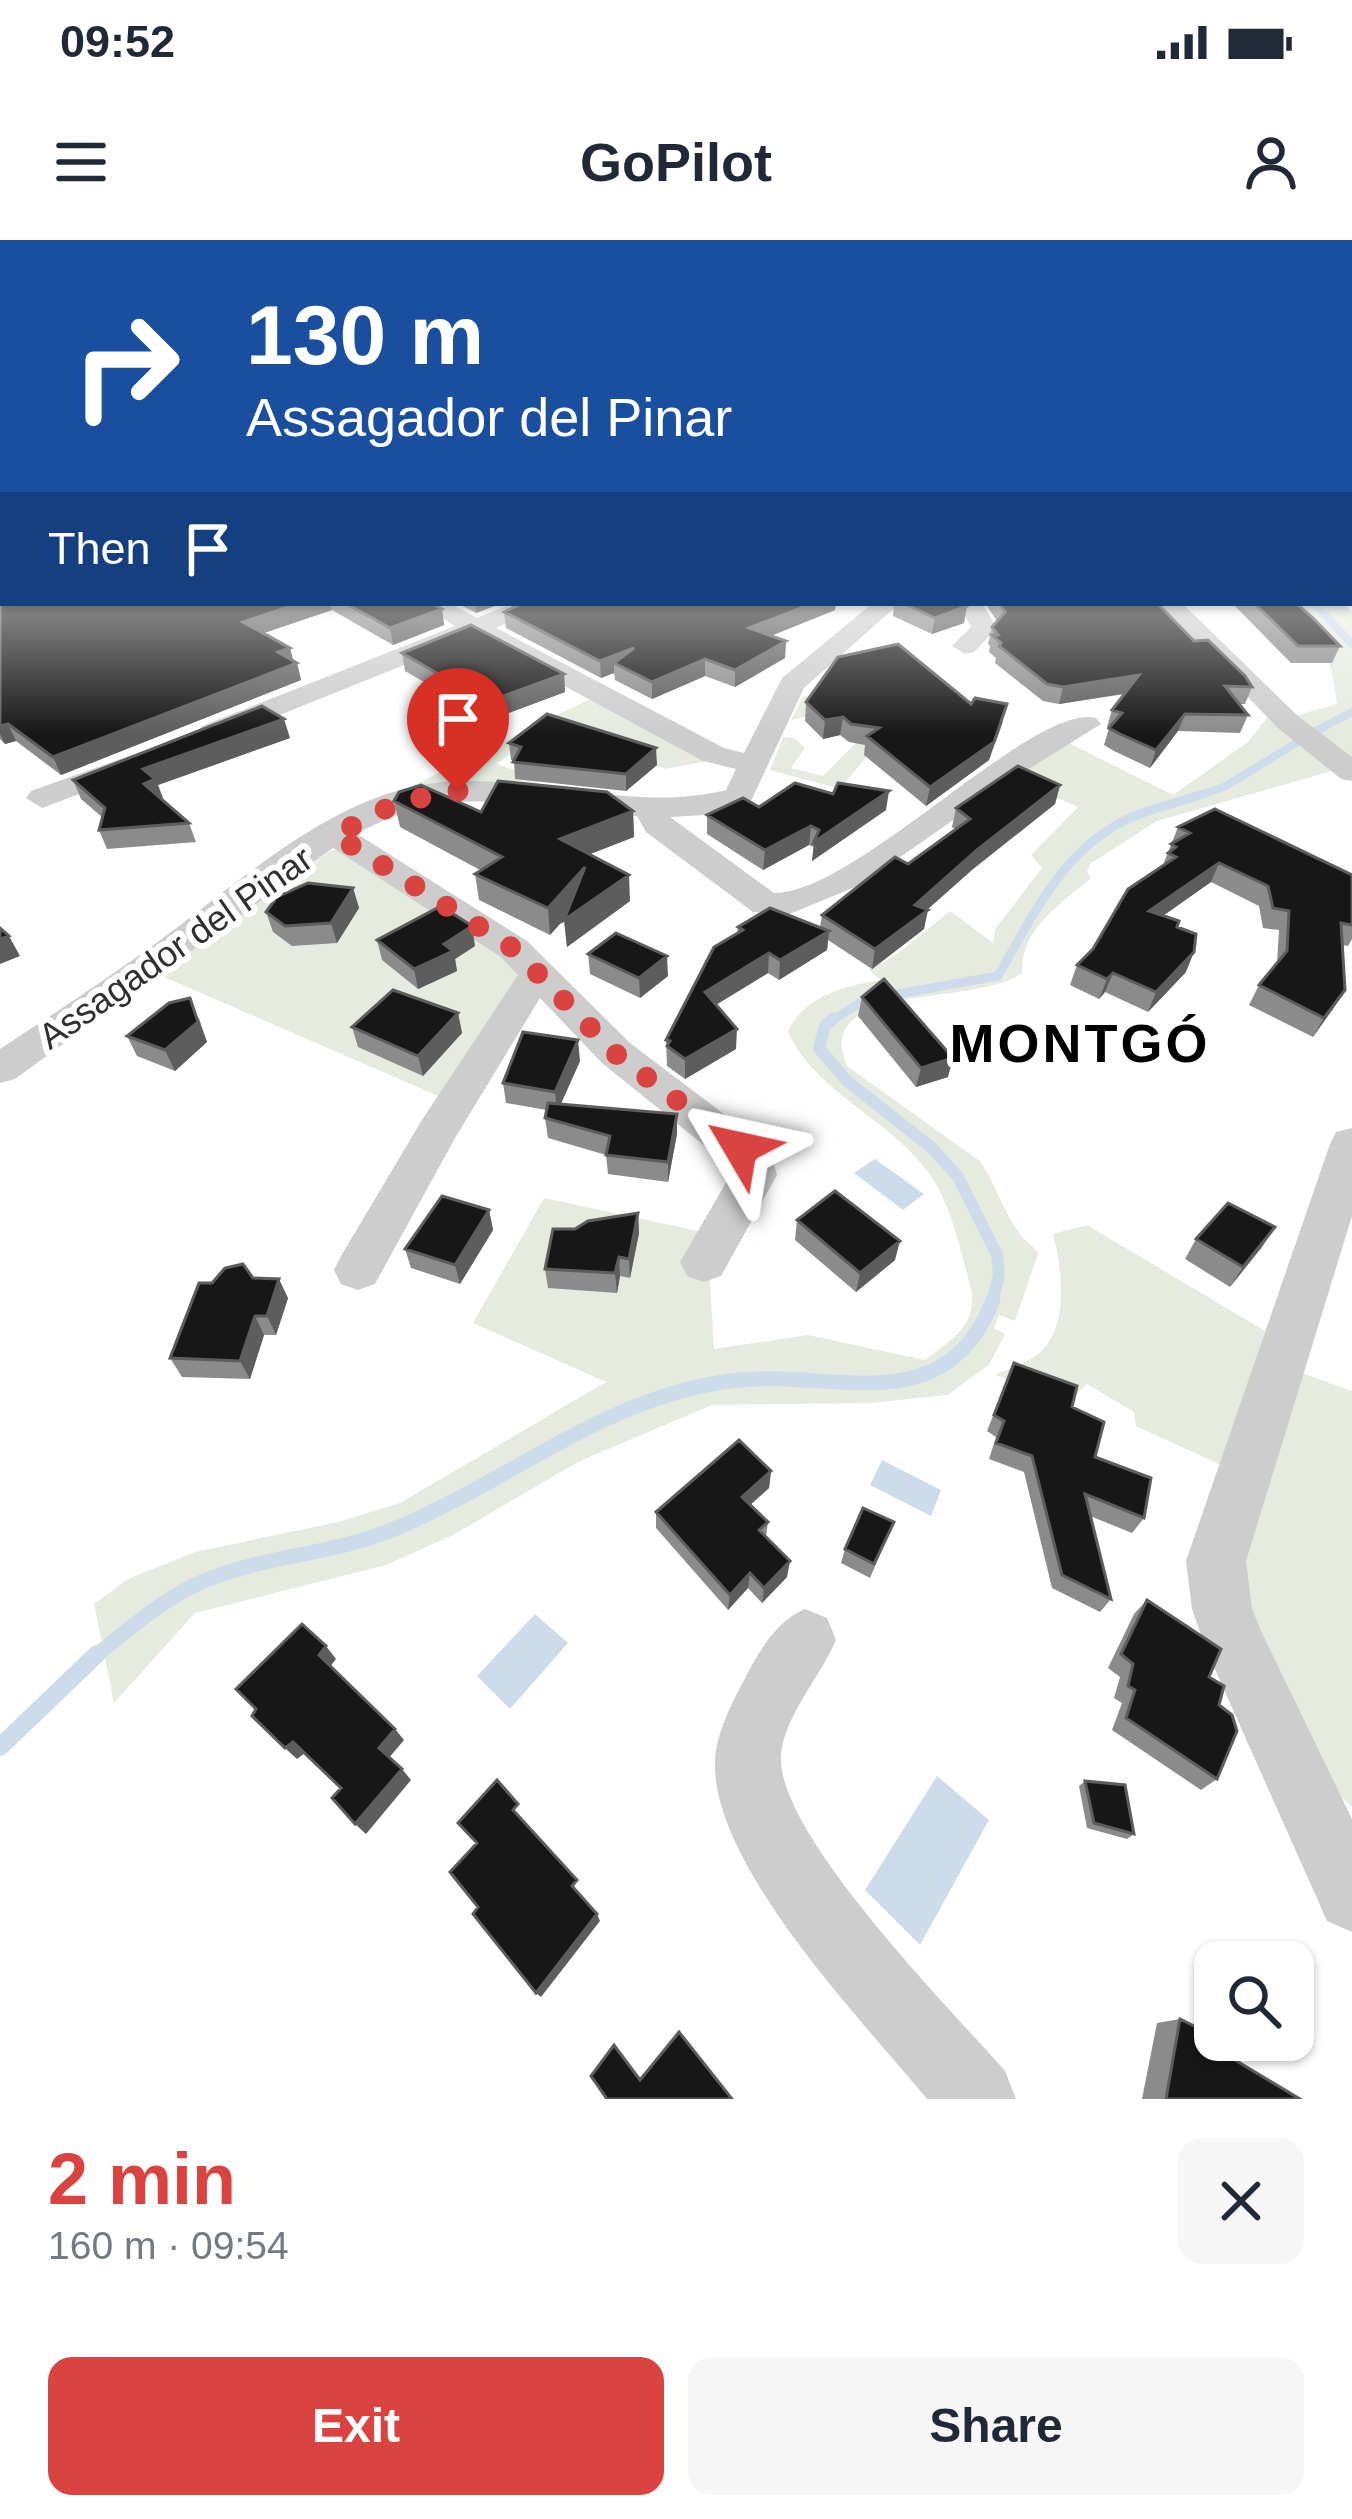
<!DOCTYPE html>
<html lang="en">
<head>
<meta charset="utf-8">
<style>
	:root { --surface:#fff; --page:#f6f6f7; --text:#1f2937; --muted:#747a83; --accent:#d94440 }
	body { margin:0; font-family:Helvetica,sans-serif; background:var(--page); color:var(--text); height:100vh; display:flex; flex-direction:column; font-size:45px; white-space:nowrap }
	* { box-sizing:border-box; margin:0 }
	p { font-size:39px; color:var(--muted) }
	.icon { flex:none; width:66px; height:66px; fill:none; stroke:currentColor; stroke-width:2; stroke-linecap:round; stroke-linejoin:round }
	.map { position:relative; height:1859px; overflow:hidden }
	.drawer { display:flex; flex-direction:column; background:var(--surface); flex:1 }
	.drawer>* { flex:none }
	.top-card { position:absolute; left:0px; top:0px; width:1353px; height:366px; box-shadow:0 3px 9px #0004; background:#1a4fa0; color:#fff; overflow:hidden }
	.tools { position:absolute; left:1194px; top:1701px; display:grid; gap:24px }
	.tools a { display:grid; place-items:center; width:120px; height:120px; border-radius:24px; background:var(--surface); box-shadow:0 3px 9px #0004; font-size:60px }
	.pin { position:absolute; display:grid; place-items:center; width:102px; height:102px; color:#fff; margin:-123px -51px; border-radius:50% 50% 50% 0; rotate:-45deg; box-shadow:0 0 12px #0007 }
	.pin .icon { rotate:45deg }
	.me { position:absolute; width:132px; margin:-66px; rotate:306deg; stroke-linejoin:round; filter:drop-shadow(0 0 9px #0008) }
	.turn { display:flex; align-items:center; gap:42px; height:252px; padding:0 48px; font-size:54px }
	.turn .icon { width:156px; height:156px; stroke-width:2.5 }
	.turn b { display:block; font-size:84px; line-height:102px }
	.then { display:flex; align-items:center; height:114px; padding:0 48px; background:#0003; gap:24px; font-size:45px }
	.round { display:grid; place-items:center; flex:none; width:126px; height:126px; border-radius:24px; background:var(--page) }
	.head { display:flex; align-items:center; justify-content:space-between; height:204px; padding:0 48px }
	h1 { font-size:72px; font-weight:700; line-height:90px; color:var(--accent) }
	.action { display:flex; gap:24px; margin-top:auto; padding:24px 48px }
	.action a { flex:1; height:138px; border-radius:24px; background:var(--accent); color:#fff; font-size:48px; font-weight:700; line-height:138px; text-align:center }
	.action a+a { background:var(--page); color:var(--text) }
	.status { display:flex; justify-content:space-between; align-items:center; height:84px; padding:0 60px; background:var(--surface); direction:ltr }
	.status svg { height:33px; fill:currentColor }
	header { display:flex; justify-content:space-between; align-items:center; height:156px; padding:0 48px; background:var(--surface); font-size:54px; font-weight:700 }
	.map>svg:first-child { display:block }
	.green { fill:#e5ecdf }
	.water { fill:#cddcea }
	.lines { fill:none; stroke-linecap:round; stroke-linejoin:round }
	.stream-far5 { stroke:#cddcea; stroke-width:6 }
	.stream-far4 { stroke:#cddcea; stroke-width:8 }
	.stream-far3 { stroke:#cddcea; stroke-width:9 }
	.stream-far2 { stroke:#cddcea; stroke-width:12 }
	.stream-far1 { stroke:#cddcea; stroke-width:15 }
	.stream { stroke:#cddcea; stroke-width:18 }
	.minor { fill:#cdcdcd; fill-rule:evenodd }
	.wall { fill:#8b8b8b }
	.shaded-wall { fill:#5d5d5d }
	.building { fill:#171717; stroke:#5d5d5d; stroke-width:3 }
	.route { stroke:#d94440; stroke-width:21; stroke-dasharray:0 37.8 }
	.labels { text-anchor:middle; stroke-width:12; stroke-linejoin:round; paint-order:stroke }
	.far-street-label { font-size:36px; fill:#303030; stroke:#fff }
	.district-label { font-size:54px; font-weight:bold; letter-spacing:3px; fill:#000; stroke:#fff }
</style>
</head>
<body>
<div class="status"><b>09:52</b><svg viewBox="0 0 49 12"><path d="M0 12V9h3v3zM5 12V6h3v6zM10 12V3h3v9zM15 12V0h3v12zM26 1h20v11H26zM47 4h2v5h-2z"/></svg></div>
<header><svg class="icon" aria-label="menu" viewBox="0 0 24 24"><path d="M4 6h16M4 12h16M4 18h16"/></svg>GoPilot<svg class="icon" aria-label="person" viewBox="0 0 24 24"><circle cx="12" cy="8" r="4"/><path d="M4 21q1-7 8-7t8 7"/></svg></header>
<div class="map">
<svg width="1352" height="1859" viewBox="0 0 1352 1859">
	<rect width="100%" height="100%" fill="#fff"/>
	<path class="green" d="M1289,363H1343L1352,371V521L1294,476L1337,464C1331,414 1324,399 1289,363Z
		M803,456L844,458L895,482L840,549L770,530L783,497L794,498L805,508L791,528L823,536L868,491L816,475L791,480Z
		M592,458L707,521L666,529L635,519L513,512L497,524L538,538L536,543L515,541L511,549L412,546Z
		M1269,475L1332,531L1157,581L1090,624L1087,632L1091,638C1061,664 1020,689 1022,733C979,767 810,740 847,826L981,922C995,944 1003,970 1019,993C1025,1001 1033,1005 1038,1014L1015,1081L999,1075L994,1088L1005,1094L989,1125L947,1155L870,1163L712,1165L580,1221L451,1296L386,1325L195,1373L114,1463L94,1364L128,1339L195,1312L338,1282L400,1263L606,1142L473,1083L544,958L707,993L714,1109L808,1095L925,1120C950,1101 975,1088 972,1053C962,1018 955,978 937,946C902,883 817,857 788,792C801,758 846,745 880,740L869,730L897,714L950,671L993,703L995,689L1042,628L1031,615L1078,567L1012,538L1069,503L1173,555L1248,502Z
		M332,610H340L500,713L518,734L517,744L445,859L155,733Z
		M1087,985L1265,1091L1223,1226L1136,1186L1134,1172L1087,1144L1068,1163L995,1135C1008,1128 1027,1123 1038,1114C1070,1088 1062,1028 1053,994Z
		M1297,1131L1352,1151V1567L1329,1545L1252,1396L1241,1329Z"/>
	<path class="water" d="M875,919L924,954L903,970L854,933Z
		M882,1220L941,1250L931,1276L870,1245Z
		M535,1374L568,1403L510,1469L477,1436Z
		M937,1536L989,1580L920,1705L865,1650Z"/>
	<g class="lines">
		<path class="stream-far5" d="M1314,363L1328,378"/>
		<path class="stream-far4" d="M1325,375L1352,404
			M1312,493L1352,472
			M1194,557L1224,547L1298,502"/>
		<path class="stream-far3" d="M830,782L864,760L998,736C1030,681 1057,621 1113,587C1139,571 1174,564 1203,554"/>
		<path class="stream-far2" d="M833,779L825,786L819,808L847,841L932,908L958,937L997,1015L999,1035L992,1063"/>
		<path class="stream-far1" d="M94,1417C127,1391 166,1356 206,1340C268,1315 337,1314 399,1287C513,1239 611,1153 739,1140C834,1130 945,1183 993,1060"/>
		<path class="stream" d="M0,1507L97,1414"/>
		<path class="minor" d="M418,363H449L477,378L514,363H548L496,388L724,508L744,513L782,438L873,363H900L804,448L750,563L704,575L670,577L774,653C856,654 1033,462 1096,478L1101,484L1008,542L860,645L787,675L753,672L646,592L637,576C533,571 454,537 357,594L527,701L630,803L769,908L777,935L721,1036L704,1042L687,1036L680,1022L731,934V927L602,823L540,758L455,898L375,1044L358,1050L341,1044L334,1030L341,1016L422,880L518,735L501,717L333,608L15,839L0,843V809C53,774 107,739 159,701C240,642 332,555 435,543C532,532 630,574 726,550L736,529L703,521L474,397L222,498L212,501L197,492L202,486L455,386Z
			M958,363H982L997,388L974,412L965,414L952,406L971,387Z
			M1156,363H1182L1298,476L1352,517V541L1341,539L1278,488Z
			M129,516L140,519L144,525L140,531L42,568L26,558L31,551Z
			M1352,888V976L1246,1321L1252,1369L1261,1391L1352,1579V1692L1327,1681L1205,1407L1192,1369L1186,1321L1330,904L1336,892Z
			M805,1369L827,1378L836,1400C820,1438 785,1474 781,1515C775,1592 951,1769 1005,1831L1016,1859H927C863,1781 711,1625 715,1521C716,1495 730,1467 742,1444C758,1414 774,1382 805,1369Z"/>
	</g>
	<path class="wall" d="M0,359L3,363H433L442,369L444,385L393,405L332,370L263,393L290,408L293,420L297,423L301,440L61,535L16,501L5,504L0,499Z
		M457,363H502L476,373Z
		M894,363H965L964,383L932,394L893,376Z
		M985,363H1157L1194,401L1252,447L1245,464H1239L1248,475L1240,493L1178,491L1150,528L1114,511L1104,505L1109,488L1107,487L1112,470L1125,454L1059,464L1043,461L995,423L996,418L989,412L990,406L988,404L992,387L997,381Z
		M1232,363H1296L1340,406L1332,423H1291Z
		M835,370L771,396L786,401L785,418L735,447L705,436L652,459L615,440L614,433L601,438L506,388L504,372Z
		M402,413L564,434L565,452L490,480L405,431Z
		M806,462L971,464L1003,482L989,520L926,566L864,515L865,505L849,502L840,495L823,499L805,481Z
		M290,498L158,545L161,559L189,583L196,602L107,609L99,590L102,577L81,559L73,540Z
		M509,503L657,525L626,551L515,539L514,521L511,520Z
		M1060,545L1055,564L973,629L927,670L924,689L872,729L828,700L827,710L779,740L768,733L716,765L736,809L685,839L667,826L666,800L737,693L738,687H820L822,675L908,624L955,589L952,587L956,568Z
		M394,561L481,572L633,571L634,597L590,614L630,661L567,707L564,679L550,695L479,660L475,634L480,630L400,587Z
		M759,567L886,570L812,621L814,607L809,605L763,630L707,594V575Z
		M1178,587L1352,635V699L1348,706L1342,705L1345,750L1313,797L1249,765L1259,745L1277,723L1279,690L1263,688L1259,666L1211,642L1163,676L1177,687L1186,732L1148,772L1105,752L1099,759L1070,745L1077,725L1093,709L1163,625Z
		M353,648L359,668L337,703L292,706L273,692L266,672Z
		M377,700L475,706L455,719L457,731L418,749L382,720Z
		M588,714L668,736L640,758L590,734Z
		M862,757L948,837L916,847L858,776Z
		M458,773L462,793L423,836L358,807L352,787Z
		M199,778L207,802L175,831L137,816L127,796Z
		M580,821L561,864L677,894L668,942L608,934L606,915L548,898L545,878L547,870L506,863L503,843Z
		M489,970L493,990L460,1044L411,1028L405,1009Z
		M638,973L639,993L630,1038L620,1036L617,1053L548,1048L545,1029L575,989Z
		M797,980L895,1020L856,1052L795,1000Z
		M1275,987L1230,1047L1185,1019L1196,999Z
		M253,1038L288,1058L276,1095H264L250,1139L182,1137L170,1118L212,1043Z
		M1014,1123L1072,1167L1095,1217L1144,1278L1132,1293L1090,1276L1111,1359L1100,1372L1052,1348L1024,1232L989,1219L996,1197L987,1191Z
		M771,1231L769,1248L750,1265L768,1282L766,1297L787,1337L762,1363L748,1348L728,1370L656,1288V1272Z
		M894,1282L870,1338L841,1323L845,1309Z
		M1147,1360L1209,1437L1219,1465L1217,1539L1201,1550L1112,1490L1122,1463L1114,1458L1120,1437L1108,1428L1134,1374Z
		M1085,1541L1134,1594L1127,1599L1087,1588L1079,1546Z
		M1180,1779L1210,1805L1300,1859H1142L1157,1783Z"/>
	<path class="shaded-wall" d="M300,363H330L332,370L247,399L243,382Z
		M475,363H502L476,373Z
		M814,363H836L835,370L748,405L749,388Z
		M967,366L964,383L932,394L935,378Z
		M442,369L444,385L393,405L390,388Z
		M786,401L785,418L735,447V430Z
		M290,408L294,424L297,423L301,440L61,535L53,517Z
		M634,408L614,423V433L601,438L600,421Z
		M705,419V436L652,459V442Z
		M564,434L565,452L490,480L487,462Z
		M1139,435L1134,452L1059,464L1063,447Z
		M1007,464L989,520L926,566L930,547Z
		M1185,474L1178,491L1150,528L1156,510Z
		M843,477L840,495L823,499L825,480Z
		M284,479L290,498L158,545L163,558L152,563L144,544L143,529Z
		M8,484L16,501L5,504L0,494V486Z
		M656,508L657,525L626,551V534Z
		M1060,545L1055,564L973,629L921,675L928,670L924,689L872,729L875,709L915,665L977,610Z
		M889,551L886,570L812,621L814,602Z
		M633,571L634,597L562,625L560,599Z
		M811,586L809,605L763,630L765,610Z
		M1219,623L1211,642L1141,691L1149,671Z
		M585,627L587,654L550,695L548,668Z
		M629,635L630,661L567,707L564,680Z
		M353,648L359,668L337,703L331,683Z
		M472,686L475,706L455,719L457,731L418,749L414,729L444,704Z
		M829,691L827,710L779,740L780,720Z
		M9,696L20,716L0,724V699Z
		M1194,712L1186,732L1148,772L1156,752Z
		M769,713L768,733L704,772L705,752Z
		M667,716L668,736L640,758L639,738Z
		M1113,733L1105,752L1099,759L1107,739Z
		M1345,750L1333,769L1313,797L1324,778Z
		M190,758L207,802L175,831L165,810Z
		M458,773L462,793L423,836L418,816Z
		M737,789L736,809L685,839V819Z
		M578,800L580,821L557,872L555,852Z
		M953,818L948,837L916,847L921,828Z
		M677,874V894L668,942V922Z
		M489,970L493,990L460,1044L455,1025Z
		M638,973L639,993L630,1038L629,1019Z
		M1275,987L1262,1007L1230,1047L1243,1027Z
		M900,1001L895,1020L856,1052L860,1033Z
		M619,1017L620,1036L617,1053L615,1033Z
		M279,1039L288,1058L276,1095L267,1076Z
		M255,1076L264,1095L250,1139L240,1121Z
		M771,1231L769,1248L740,1274L742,1257Z
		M790,1321L787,1337L762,1363L764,1348Z
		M750,1333L748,1348L728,1370L730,1355Z
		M326,1406L336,1419L329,1428L319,1415Z
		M395,1489L404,1500L388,1519L379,1508Z
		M293,1502L305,1513L297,1519L285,1508Z
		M402,1529L411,1540L366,1594L355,1584Z
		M597,1674L600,1681L541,1757L536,1753Z"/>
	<path class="building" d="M0,234H3V340H0Z
		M1350,234H1352V259H1350L1352,299L1350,298Z
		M3,358V363H300L243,382L290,408L278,412L297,423L53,517L8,484L0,486V359Z
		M345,363H432L442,369L390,388Z
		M523,363H814L749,388L786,401L735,430L705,419L652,442L614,423L634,408L600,421L504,372Z
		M903,363H965L967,366L935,378Z
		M999,363H1157L1194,401L1208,400L1245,436L1252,447L1225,446L1248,475L1185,474L1156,510L1120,494L1109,488L1122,473L1112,470L1139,435L1063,447L1047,444L999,406L1001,403L992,395H998L992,387L1005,372Z
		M1254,363H1296L1313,378L1340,406H1298Z
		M471,385L564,434L487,462L402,413Z
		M898,404L971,464L975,458L1007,464L994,502L930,547L867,496L879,488L851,484L843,477L825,480L806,462L838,417Z
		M262,466L284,479L143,529L155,539L144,544L189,583L99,590L105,568L73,540Z
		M547,474L656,508L626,534L513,522L521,507L509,503Z
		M1018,526L1060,545L977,610L915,665L928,670L875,709L822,675L895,617L908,624L970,579L956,568Z
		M498,541L607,552L633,571L560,599L629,635L564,680L585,627L548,668L475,634L502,617L394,561L399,552L421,545L481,572Z
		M795,543L833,554L838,543L889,551L814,602L819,590L811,586L765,610L707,575L743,558L759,567Z
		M1215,569L1352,635V685L1341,683L1345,750L1324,778L1259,745L1287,711L1289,671L1273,668L1268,646L1219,623L1149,671L1179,681L1177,687L1196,694L1194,712L1156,752L1113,733L1107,739L1077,725L1093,709L1128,649L1176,617L1168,613L1176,607L1171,604L1190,593L1178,587Z
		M308,643L353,648L331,683L285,686L266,672L277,657Z
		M441,666L472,686L444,704L453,711L414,729L377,700Z
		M770,668L829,691L780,720L769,713L705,752L737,789L685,819L667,806L670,801L666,800L714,707L743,690L738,687Z
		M0,688L9,696L0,699Z
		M616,693L667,716L639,738L588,714Z
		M884,739L953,818L921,828L862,757Z
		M393,750L458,773L418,816L352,787Z
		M190,758L198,782L165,810L127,796L169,763Z
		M523,792L578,800L555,852L503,843Z
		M548,863L677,874L668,922L606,915L610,896L545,878Z
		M835,951L900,1001L860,1033L797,980Z
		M442,956L489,970L455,1025L405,1009Z
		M1228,963L1275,987L1243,1027L1196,999Z
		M638,973L629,1019L619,1017L615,1033L545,1029L553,989H575L588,981Z
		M243,1024L253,1038L279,1039L267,1076H255L240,1121L170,1118L199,1043H212L225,1028Z
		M1014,1123L1077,1146L1072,1167L1104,1182L1095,1217L1151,1238L1144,1278L1085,1254L1111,1359L1062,1335L1032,1216L996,1203L1004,1181L994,1175Z
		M739,1200L771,1231L742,1257L768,1282L759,1290L790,1321L764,1348L750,1333L730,1355L656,1272Z
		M863,1268L894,1282L874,1324L845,1309Z
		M1147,1360L1221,1409L1209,1437L1224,1446L1219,1465L1232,1475L1237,1491L1217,1539L1126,1478L1135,1450L1128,1446L1133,1424L1121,1414Z
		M302,1384L326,1406L319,1415L395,1489L379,1508L402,1529L355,1584L332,1558L341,1548L293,1502L285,1508L252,1476L256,1469L236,1449Z
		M497,1540L518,1564L513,1570L577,1640L572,1646L597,1674L536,1753L473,1674L478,1667L450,1632L477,1603L458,1583Z
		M1085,1541L1125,1545L1134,1594L1094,1583Z
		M1180,1779L1212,1795L1210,1805L1300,1859H1166Z
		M679,1792L732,1859H607L591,1836L614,1805L640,1840Z"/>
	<linearGradient id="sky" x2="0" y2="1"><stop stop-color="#9dc4e9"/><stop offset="0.47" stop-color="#fff"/><stop offset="1" stop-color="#fff" stop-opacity="0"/></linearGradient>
	<rect width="1352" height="494" fill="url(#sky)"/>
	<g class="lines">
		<path class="route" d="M458,551L399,562L335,595L514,709L616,814L740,908"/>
	</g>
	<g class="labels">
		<g class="far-street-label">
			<text transform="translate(175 707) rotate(-35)" y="13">Assagador del Pinar</text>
		</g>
		<g class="district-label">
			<text x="1080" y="822">MONTGÓ</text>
		</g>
	</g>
</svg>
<div class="tools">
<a><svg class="icon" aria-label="search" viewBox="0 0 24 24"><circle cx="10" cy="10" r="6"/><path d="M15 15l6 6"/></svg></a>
</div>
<div class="pin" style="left:458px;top:551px;background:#d93025"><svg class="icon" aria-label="arrive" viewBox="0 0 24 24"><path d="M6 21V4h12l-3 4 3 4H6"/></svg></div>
<svg class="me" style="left:740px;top:908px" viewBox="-20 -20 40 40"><path d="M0-17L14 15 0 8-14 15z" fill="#d94440" stroke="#fff" stroke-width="4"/></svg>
<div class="top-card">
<div class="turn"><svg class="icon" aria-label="right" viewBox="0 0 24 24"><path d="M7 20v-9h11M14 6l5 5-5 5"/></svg><div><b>130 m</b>Assagador del Pinar</div></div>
<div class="then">Then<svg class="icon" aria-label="arrive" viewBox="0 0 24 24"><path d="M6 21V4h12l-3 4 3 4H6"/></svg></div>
</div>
</div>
<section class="drawer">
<div class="head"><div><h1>2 min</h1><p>160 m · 09:54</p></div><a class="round"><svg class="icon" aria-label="close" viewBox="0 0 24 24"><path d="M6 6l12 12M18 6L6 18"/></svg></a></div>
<div class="action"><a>Exit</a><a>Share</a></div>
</section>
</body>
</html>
